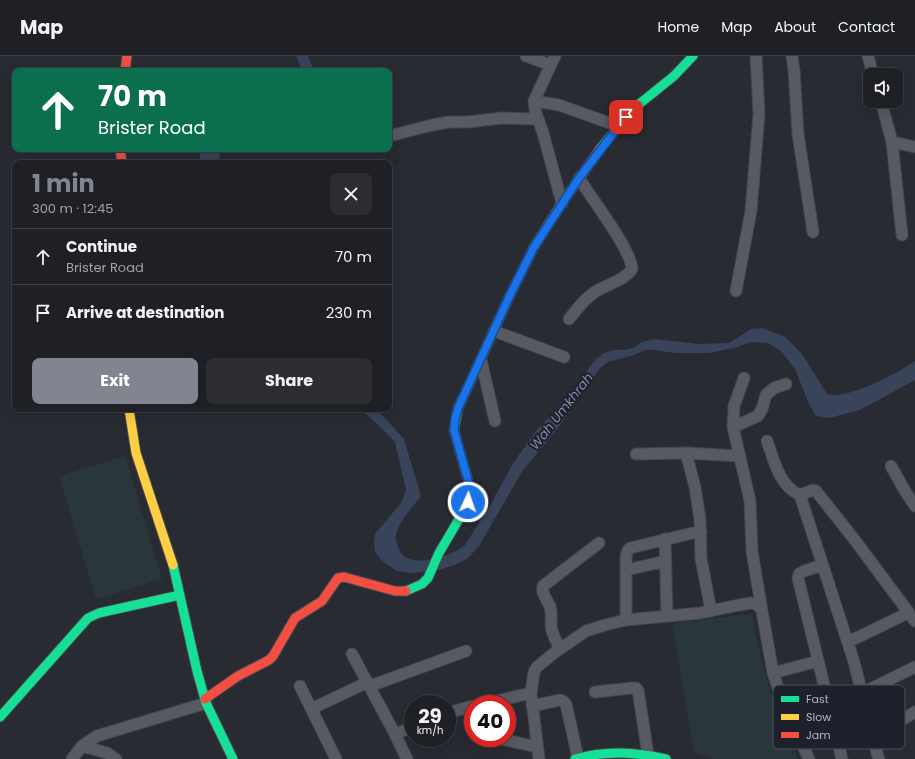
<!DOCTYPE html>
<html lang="en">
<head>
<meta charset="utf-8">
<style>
	:root { --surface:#1e2026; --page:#2b2d32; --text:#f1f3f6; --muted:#a1a3a7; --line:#3c3e43; --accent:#828590 }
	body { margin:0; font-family:Poppins,sans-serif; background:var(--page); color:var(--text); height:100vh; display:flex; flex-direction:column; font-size:15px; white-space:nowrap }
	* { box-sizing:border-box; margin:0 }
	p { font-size:13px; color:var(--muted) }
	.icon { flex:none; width:22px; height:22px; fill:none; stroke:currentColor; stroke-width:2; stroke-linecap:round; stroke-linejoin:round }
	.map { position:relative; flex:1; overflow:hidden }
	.side { position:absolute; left:12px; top:104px; width:380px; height:252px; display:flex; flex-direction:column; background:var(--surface); border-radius:8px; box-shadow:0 4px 16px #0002,0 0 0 1px var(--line) }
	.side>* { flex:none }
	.banner { position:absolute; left:12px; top:12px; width:380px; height:84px; border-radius:8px; box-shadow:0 4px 16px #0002,0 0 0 1px var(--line); background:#0b6e4f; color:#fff; overflow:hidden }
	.fabs { position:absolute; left:863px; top:12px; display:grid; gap:8px }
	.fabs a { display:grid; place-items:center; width:40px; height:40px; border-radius:8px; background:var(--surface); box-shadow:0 4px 16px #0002,0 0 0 1px var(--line); font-size:20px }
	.speed { position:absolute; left:404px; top:639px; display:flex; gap:8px; font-size:20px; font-weight:700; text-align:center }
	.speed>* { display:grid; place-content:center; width:52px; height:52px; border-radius:50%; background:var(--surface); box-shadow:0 4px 16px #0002,0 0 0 1px var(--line); line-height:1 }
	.speed small { font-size:10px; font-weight:400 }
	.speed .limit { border:6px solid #d22; background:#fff; color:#111 }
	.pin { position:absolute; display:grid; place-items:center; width:34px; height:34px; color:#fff; margin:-17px; border-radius:8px; box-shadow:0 2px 6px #0006 }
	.me { position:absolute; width:44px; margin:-22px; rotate:3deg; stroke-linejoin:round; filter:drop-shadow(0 0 3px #0008) }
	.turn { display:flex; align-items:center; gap:14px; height:84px; padding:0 20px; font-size:18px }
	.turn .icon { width:52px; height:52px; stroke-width:2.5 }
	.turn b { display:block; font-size:28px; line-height:34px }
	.round { display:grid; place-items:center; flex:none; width:42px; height:42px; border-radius:8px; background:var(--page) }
	.summary { display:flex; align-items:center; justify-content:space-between; height:68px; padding:0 20px }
	h1 { font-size:24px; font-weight:700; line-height:30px; color:var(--accent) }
	.action { display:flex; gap:8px; margin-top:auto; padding:8px 20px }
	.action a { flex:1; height:46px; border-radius:8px; background:var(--accent); color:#fff; font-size:16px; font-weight:700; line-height:46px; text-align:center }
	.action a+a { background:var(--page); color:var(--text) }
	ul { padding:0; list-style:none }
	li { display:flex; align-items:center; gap:12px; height:56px; padding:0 20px; border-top:1px solid var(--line) }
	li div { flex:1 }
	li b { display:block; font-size:15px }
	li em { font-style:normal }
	header { display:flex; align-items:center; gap:24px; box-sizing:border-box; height:56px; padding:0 20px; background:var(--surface); border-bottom:1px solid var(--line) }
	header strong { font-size:19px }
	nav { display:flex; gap:22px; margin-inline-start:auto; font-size:14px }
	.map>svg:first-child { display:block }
	.green { fill:#2a373a }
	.water { fill:#39435a }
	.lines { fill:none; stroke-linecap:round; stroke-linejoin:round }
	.street-casing { stroke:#44464c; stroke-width:13 }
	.fast-casing { stroke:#45484f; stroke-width:11 }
	.slow-casing { stroke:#45484f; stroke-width:11 }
	.jam-casing { stroke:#45484f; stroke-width:11 }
	.street { stroke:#575a61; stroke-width:11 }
	.fast { stroke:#16e098; stroke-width:9 }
	.slow { stroke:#ffcf43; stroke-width:9 }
	.jam { stroke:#f24e42; stroke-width:9 }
	.route-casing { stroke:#114b97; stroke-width:10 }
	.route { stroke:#1a73e8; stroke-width:7 }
	.labels { text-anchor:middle; stroke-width:4; stroke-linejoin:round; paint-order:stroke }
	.water-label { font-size:13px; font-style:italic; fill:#7d8aa8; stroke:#1c212c }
	.key { fill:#1c212c; stroke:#494e59; stroke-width:1 }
	.key-label { font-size:11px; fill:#b2b6c3 }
</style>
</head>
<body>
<header>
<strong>Map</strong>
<nav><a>Home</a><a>Map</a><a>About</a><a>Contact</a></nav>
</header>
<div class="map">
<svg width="915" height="703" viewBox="0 0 915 703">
	<rect width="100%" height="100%" fill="#282b32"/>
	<path class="green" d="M125,400L162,523L96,543L59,420Z
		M752,558C761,609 774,657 798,703H714L694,696L672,567Z"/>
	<path class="water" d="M296,0H308L314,15H300L301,12Z
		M200,93H220L219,107H200Z
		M763,272L785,281L802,298L827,338C830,338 833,340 836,339C857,338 898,317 915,305V324L860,354L829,362L816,360L809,348L795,313L781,295L768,287L751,286L734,292L709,297H674L655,294H645L634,299L608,306L599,313L555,376L523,414L479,490L468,502L455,509L438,514L412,517L397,515L381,504L375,496L374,487L375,478L401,447L406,434L395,386L376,367L360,353H374L384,361L404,383L421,440C413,451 399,464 396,479C395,483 397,487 398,491C405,516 451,501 465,489L491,448L512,409L536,375L569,340L595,304L604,297L615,294H624L633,292L642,286L654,283L699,288L729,287L751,273Z"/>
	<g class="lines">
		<g class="street-casing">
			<path id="street" d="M526,0L550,9
				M555,0L534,45L535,54L543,77L562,147
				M792,0L794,14L798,78L813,176
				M868,0L873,19
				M534,45L559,49L618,70
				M881,45L892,86L902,179
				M389,80L432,69L449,66H467L502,62L537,63
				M892,86L915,91
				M736,235L751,155L759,58L756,0
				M569,263C577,253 584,243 595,236C607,228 624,225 632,213C631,193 591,142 579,122
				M494,275L564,301
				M481,304L495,365
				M744,322L734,350L733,371L750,445L752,495L762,555
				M733,371L758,360L762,353L766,339L774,332L786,328
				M767,385C774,404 779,430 800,439L813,434L816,435L854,483L915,565
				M686,397L695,431L700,463L701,502L711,555
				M636,398L686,397L740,400
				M891,410L905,435L915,450
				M800,439L854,606L876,692
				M665,483L667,560
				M823,509L804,515L799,518L798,522L842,703
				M626,514L666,505
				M626,564V502L627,496L630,492L701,475
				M848,586L908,557
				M560,593C557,586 551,577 551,569C551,562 552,557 550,550C547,544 541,537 543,530L599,487
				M352,598L395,678L407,703
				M773,617L818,605
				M300,630L336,703
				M370,630L466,595
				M595,636L632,632H636L638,634L648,699
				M862,637L915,611
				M483,648L531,637
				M532,650L560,644L563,645L566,648L578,702
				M311,653L368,626
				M447,657L473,650
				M395,678L413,671
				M497,682L537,691
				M82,690L107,697L116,703
				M72,703L82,690L97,680L206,647
				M539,703L531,637L534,616L537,611L554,597L586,575L605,569L626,564L700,557L739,549L751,547L755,548L759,550L762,555L773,617L783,646L809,703
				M879,703C877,698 875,693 876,687C879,674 904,663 915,656"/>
		</g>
		<g class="fast-casing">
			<path id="fast" d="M600,93L633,53L674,20L693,0
				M173,509L197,615L206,647L233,703
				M406,535L422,528L428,522L439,497L459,463L467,446L469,428L454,374L458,352L467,333
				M0,661L88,562L99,557L180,539
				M575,703C606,694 635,696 666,703"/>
		</g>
		<g class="slow-casing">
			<path id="slow" d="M129,353L136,397L173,509"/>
		</g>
		<g class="jam-casing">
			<path id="jam" d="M125,15L127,0
				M120,93L122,107
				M467,333L511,237L534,191L562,147L600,93
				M205,643L238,620L269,604L273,600L295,562L322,545L338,522L344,521L395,535H406"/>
		</g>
		<use href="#street" class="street"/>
		<use href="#fast" class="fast"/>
		<use href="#slow" class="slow"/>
		<use href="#jam" class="jam"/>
	</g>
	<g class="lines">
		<g class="route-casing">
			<path id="route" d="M468,446L469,428L454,374L455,363L458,352L511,237L534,191L579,122L626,61"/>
		</g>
		<use href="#route" class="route"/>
	</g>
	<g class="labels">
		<g class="water-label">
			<text transform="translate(561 355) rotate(-52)" y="5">Wah Umkhrah</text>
		</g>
	</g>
	<rect x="773" y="629" width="132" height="64" rx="6" class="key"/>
	<rect x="781" y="640" width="18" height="6" fill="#16e098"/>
	<rect x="781" y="658" width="18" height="6" fill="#ffcf43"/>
	<rect x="781" y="676" width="18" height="6" fill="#f24e42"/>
	<g class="key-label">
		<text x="806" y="647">Fast</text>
		<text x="806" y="665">Slow</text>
		<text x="806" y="683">Jam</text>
	</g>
</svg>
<div class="fabs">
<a><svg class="icon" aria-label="sound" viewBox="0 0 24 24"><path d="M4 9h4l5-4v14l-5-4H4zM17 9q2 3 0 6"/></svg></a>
</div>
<div class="speed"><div>29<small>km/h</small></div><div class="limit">40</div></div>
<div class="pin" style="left:626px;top:61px;background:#d93025"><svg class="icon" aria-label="arrive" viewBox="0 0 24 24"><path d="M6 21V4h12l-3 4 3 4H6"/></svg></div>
<svg class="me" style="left:468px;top:446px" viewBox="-20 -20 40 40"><circle r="17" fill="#1a73e8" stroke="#fff" stroke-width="3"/><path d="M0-11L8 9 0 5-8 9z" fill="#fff"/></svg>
<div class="banner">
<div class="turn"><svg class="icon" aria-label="ahead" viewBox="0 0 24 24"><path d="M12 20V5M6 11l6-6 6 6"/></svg><div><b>70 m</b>Brister Road</div></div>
</div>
<section class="side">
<div class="summary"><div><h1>1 min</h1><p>300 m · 12:45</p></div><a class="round"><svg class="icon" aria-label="close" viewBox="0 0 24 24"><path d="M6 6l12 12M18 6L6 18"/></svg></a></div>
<ul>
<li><svg class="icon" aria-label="ahead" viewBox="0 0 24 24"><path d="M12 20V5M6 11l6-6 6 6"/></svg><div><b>Continue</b><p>Brister Road</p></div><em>70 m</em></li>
<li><svg class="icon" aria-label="arrive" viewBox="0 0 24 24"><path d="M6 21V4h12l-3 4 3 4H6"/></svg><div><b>Arrive at destination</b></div><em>230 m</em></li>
</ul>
<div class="action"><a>Exit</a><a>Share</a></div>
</section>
</div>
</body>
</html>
